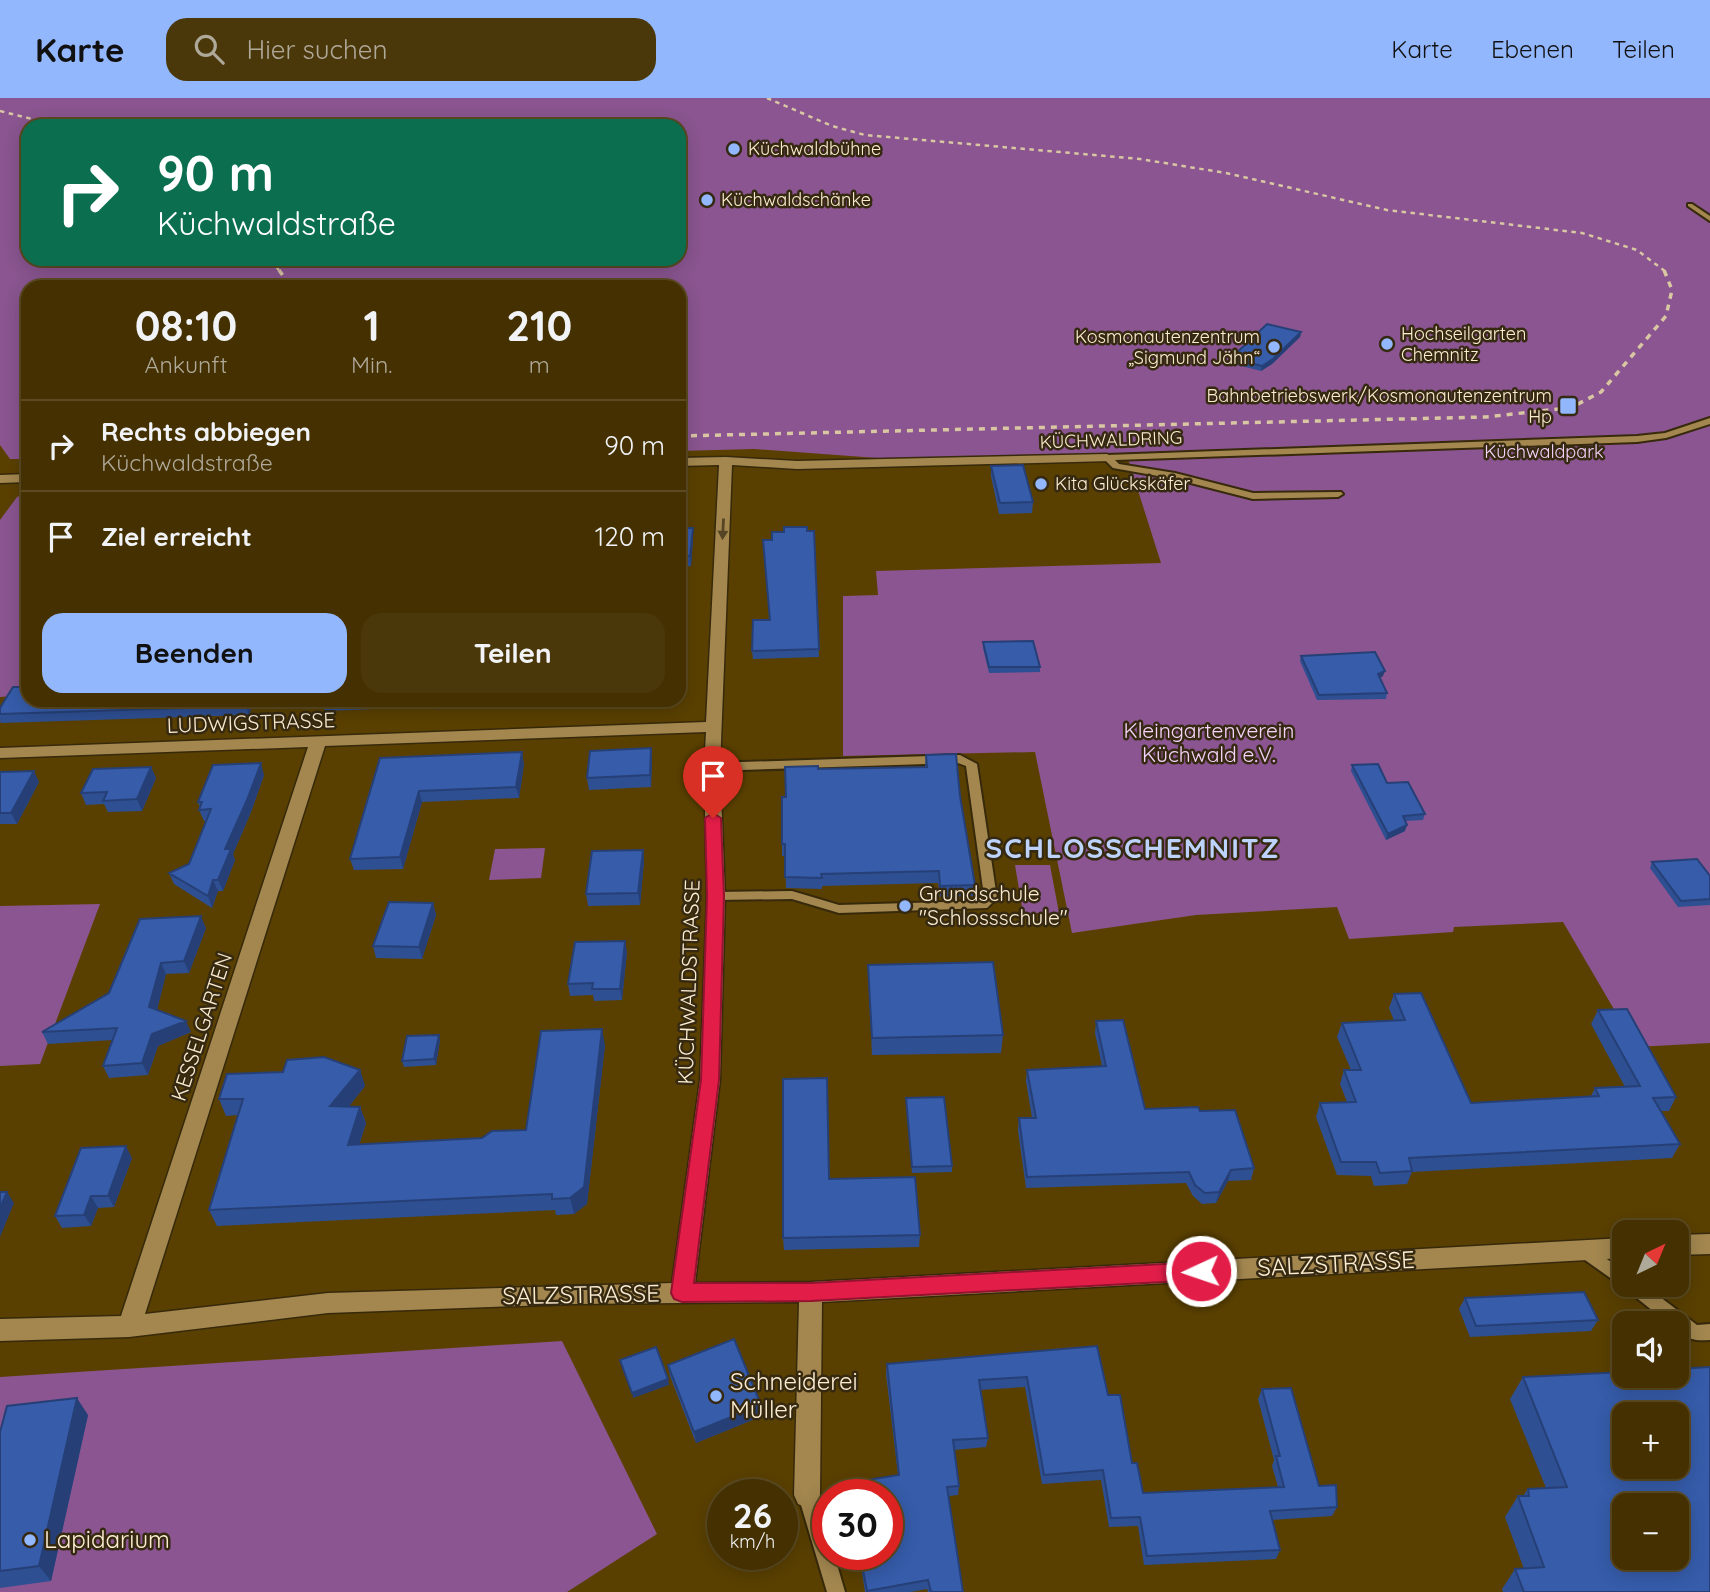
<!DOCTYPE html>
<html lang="de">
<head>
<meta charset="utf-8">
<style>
	:root { --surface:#443000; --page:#4b380a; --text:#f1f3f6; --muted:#afa999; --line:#5c4b22; --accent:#93b7fd }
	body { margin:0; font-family:Quicksand,sans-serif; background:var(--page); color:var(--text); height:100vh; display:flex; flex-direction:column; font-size:26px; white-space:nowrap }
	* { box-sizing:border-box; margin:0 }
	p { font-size:23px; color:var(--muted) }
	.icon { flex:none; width:38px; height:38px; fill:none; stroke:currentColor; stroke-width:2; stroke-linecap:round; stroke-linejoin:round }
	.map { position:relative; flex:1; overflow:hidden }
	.panel { position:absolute; left:21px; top:182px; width:665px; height:427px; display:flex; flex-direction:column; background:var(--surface); border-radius:21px; box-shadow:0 4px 18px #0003,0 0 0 2px var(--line) }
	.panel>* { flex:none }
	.guide { position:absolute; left:21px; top:21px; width:665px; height:147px; border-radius:21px; box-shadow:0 4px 18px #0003,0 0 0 2px var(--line); background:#0b6e4f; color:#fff; overflow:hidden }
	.needle { width:46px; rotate:43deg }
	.tools { position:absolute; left:1612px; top:1122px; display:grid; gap:14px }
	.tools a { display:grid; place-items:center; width:77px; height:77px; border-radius:14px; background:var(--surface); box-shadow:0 4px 18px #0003,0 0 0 2px var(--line); font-size:35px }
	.speed { position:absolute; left:707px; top:1381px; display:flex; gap:14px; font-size:35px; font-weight:700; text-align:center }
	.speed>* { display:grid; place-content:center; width:91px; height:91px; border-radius:50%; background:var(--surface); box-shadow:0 4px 18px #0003,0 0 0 2px var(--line); line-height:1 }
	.speed small { font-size:18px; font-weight:400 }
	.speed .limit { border:10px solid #d22; background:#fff; color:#111 }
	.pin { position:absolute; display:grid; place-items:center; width:60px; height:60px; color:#fff; margin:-72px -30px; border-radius:50% 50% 50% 0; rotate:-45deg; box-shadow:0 0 7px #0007 }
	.pin .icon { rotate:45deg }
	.me { position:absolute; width:77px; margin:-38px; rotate:267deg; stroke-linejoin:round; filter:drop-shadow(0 0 5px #0008) }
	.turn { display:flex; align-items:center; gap:24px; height:147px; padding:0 21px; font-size:32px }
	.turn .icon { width:91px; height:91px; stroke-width:2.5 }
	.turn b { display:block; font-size:49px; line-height:60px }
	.eta { display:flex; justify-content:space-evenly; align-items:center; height:119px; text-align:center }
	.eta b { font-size:42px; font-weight:700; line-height:49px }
	.cta { display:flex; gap:14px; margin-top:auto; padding:14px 21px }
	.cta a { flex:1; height:80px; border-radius:21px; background:var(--accent); color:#111; font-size:28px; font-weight:700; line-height:80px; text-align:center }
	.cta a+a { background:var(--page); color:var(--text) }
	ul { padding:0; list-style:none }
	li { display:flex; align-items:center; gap:21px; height:91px; padding:0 21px; border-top:2px solid var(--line) }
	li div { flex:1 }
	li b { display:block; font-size:26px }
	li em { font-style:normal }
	header { display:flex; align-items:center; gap:42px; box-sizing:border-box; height:98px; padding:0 35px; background:var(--accent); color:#111 }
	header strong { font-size:33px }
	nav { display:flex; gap:38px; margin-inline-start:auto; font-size:24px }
	.search { width:490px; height:63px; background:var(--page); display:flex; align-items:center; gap:18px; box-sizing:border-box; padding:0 24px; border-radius:21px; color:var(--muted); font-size:26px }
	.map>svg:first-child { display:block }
	.green { fill:#8a5590; fill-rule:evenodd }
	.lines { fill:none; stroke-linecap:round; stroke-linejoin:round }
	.service-casing { stroke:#37290b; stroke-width:4 }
	.minor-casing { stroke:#37290b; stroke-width:3 }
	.service { fill:#a3874f; fill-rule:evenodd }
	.minor { fill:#a3874f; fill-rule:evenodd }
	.rail-far1 { stroke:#d9c6a3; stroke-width:2.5; stroke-dasharray:4.5 4.5; stroke-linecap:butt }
	.rail { stroke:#d9c6a3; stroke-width:3.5; stroke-dasharray:6 6; stroke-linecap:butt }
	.wall { fill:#2e4f92 }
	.shaded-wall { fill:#264077 }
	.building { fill:#365caa; stroke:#264077; stroke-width:2; fill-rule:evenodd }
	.oneway { fill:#564524 }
	.route { fill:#e11d48; stroke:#92132f; stroke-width:2 }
	.poi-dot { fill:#93b7fd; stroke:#352912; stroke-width:2.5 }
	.labels { text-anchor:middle; stroke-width:5; stroke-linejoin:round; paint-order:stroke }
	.far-poi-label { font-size:18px; fill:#fcecd0; stroke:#352912; text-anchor:start }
	.far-street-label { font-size:18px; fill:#fcecd0; stroke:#352912 }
	.far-park-label { font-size:18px; fill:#f6d3fa; stroke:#352912 }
	.street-label { font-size:21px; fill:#fcecd0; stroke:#352912 }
	.park-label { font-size:21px; fill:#f6d3fa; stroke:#352912 }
	.poi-label { font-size:21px; fill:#fcecd0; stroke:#352912; text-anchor:start }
	.near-street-label { font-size:24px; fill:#fcecd0; stroke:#352912 }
	.near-poi-label { font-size:24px; fill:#fcecd0; stroke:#352912; text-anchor:start }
	.district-label { font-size:28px; font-weight:bold; letter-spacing:2px; fill:#bed3fb; stroke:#352912 }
</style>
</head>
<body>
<header>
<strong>Karte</strong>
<div class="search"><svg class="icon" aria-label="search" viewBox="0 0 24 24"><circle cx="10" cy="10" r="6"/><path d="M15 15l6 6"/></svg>Hier suchen</div>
<nav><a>Karte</a><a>Ebenen</a><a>Teilen</a></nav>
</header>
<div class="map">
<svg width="1710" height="1494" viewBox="0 0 1710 1494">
	<rect width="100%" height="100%" fill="#5a4000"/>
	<path class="green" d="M0,0H1710V945L1636,949L1563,824L1454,829L1453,834L1349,841L1337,809L1196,817L1072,835L1035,654L843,658V498L878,497L876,473L1161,465L1128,361L1109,355L891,361L754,351L679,353V189H28V361H10L0,347ZM28,28H679V161H28Z
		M28,394V597L0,599V422L17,399Z
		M545,750L541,780L489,782L495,751Z
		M1015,767H1050L1059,815H1023Z
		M100,806L40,966L0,968V808Z
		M562,1243L657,1436L567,1494H0V1279Z"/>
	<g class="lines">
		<g class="service-casing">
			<path id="service" d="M1688,106H1692L1710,118V123L1688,108Z
				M1710,320V326L1666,340L1637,344L1115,362L1119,366L1175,375L1253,395L1341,394L1343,396L1338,399L1253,401L1175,381L1113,370L1103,360L1107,357L1637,338L1665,335Z
				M960,657L977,666L997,800L987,810L839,815L792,801L716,802L710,798L716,794L792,793L839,807L979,803L984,798L966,668L958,665L712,673L706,669L712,665Z
				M1584,1145L1624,1173V1186H1643L1697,1227L1710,1226V1242C1693,1243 1690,1242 1676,1231V1225H1668L1623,1189L1578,1157L1576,1152L1578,1147Z
				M807,1388L813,1391C822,1412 828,1433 828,1456H834L845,1494H827L798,1397L801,1391Z"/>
		</g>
		<g class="minor-casing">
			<path id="minor" d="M1107,356L1113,360L1111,363L797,371L732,367L720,669L725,798L720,982L695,1185L811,1184L1624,1140V1160L822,1204L820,1397L816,1406L807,1410L798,1406L794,1397L799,1204L573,1206L328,1215L129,1239L0,1243V1221L121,1218L308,649L0,660V650L706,624L719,367L679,368V360L726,359L797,363ZM706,634L704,669L707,798L700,982L672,1185L328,1195L145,1216L325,648Z
				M28,376V384L0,385V377Z
				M1710,1136V1156L1676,1157V1137Z"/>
		</g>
		<use href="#service" class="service"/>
		<use href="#minor" class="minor"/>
		<path class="rail-far1" d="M767,0L832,28L865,37L1140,61L1226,75L1387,112L1582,135L1637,152L1666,174
			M0,13L60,28
			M271,161L280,174"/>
		<path class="rail" d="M279,172L291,189
			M679,338L1486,319L1558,311L1576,307L1601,294L1666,218L1672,192L1664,172"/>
	</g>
	<path class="wall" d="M1301,234L1300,239L1272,266L1261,273L1230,265L1231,260Z
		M991,368L1033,404L1032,415L999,416L991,378Z
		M679,430L693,440L691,468L679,469Z
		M807,433H814L819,559L753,561L752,553L769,522L772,442Z
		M983,544L1040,569V574L989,575L983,550Z
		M1301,558L1383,578L1380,580L1387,595L1386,601L1317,602L1300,563Z
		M28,602H254L249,617L1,625L0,623V610Z
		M321,602H377L374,611L325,613Z
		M609,602H663V603L609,605Z
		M651,650L652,662L651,689L589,692L587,680Z
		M926,657L960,698L975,787L974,798L940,799L938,785L822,788V791L786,790L785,758H782V746L786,699L818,671L925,669Z
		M380,660L524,666L519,700L422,704L403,771L354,772L350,761Z
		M1352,667L1387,685L1425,716L1423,722L1405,723V733L1386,742L1351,673Z
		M151,669L156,680L142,713L108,714L104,706L86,707L81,695Z
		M0,674L39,684L17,726H0Z
		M264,677L251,714L233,756L235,762L223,793H218L212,810L174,786L169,775L189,766L206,723H204L199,712L200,710L198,704Z
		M643,752L644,763L640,807L588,808L586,796Z
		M1652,764L1710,778V807L1678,809L1650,770Z
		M433,805L436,817L422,861L376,860L373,848Z
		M206,830L189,875L166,876L157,912L191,934L158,948L148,977L109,980L103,968L113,942L48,946L42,934L109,895Z
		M627,854L622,902L594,903L593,897L570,898L568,886Z
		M868,867L1003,937L1001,955L872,957Z
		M1394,896L1471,1005L1591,998L1595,990L1625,989L1591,926L1598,912L1676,999L1669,1013H1660L1680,1046L1672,1060L1412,1074L1407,1086L1374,1088L1371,1078L1337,1077L1316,1019L1320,1005L1347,1004L1340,986L1344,972H1351L1337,939L1342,925L1394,923L1389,910Z
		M1096,923L1145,1011L1200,1013L1254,1070L1251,1082L1228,1083L1216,1105L1202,1106L1193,1098L1186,1085L1026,1090L1018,1032L1019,1020H1032L1026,983L1027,972L1102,968L1095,935Z
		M440,942L436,967L404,969L402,963Z
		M605,947L587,1106L574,1116L556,1117L555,1112L217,1128L209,1112L238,1017L226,1018L219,1001L360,972L365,988L349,1008L360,1009L366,1025L359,1047L482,1040L526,1032Z
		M906,1000L952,1068V1074L912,1075Z
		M132,1060L114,1109L98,1110L91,1128L62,1130L55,1118Z
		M829,1081L920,1137L919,1149L784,1152L783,1140Z
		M1465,1200L1598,1222L1591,1233L1470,1239L1459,1211Z
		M1097,1248L1108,1297L1143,1395L1278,1389L1272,1368L1274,1362L1258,1301L1262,1291L1319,1388L1337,1409L1332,1418L1272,1422L1280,1452L1276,1461L1144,1467L1138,1428L1109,1429L1101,1382L1042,1386L1025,1289L980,1292L988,1340L986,1349L954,1352L959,1388L958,1397L949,1398L963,1494H928L927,1491L911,1494H865L859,1456H887V1396H849L848,1385L898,1377L886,1276L887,1266Z
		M668,1267L762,1318L696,1345L670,1278Z
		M1523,1279L1710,1494H1503L1502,1491L1515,1471H1524L1505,1419L1518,1398H1523L1528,1391L1546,1390L1510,1301Z
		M88,1317L51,1483L0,1490V1334Z"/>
	<path class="shaded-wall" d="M1301,234L1300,239L1272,266L1261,273L1262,268Z
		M693,430V440L691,468L690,458Z
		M1385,573L1383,578L1376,582L1378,576Z
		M248,602H254L249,617L246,608Z
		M372,602H377L374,611Z
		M434,602H452L437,612Z
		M651,650L652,662L651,689L650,677Z
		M522,654L524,666L519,700L516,689Z
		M261,665L264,677L251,714L233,756L235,762L223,793L218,782L225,751Z
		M151,669L156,680L142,713L137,701Z
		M34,673L39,684L17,726L11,715Z
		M419,693L422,704L403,771L400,759Z
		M1407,727L1405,733L1386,742L1388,736Z
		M643,752L644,763L640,807L638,795Z
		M213,782L218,793L212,810L208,798Z
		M433,805L436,817L422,861L419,849Z
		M201,818L206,830L189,875L184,863Z
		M625,843L627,854L622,902L620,891Z
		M161,865L166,876L155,920L149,909Z
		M186,923L191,934L158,948L148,977L142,965L152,936Z
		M602,931L605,947L587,1106L574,1116L570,1100Z
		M439,937L440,942L436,967L434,961Z
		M360,972L365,988L336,1025L330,1008Z
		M360,1009L366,1025L354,1064L348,1047Z
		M126,1048L132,1060L114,1109L108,1098Z
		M1231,1072L1228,1083L1216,1105L1219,1094Z
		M7,1094L14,1105L0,1139V1110Z
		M91,1098L98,1110L91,1128L84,1117Z
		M668,1281L669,1287L633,1300L632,1295Z
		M77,1300L88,1317L51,1483L39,1468Z
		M761,1307L762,1318L696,1345L694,1334Z"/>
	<path class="building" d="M1267,226L1301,234L1273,261L1262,268L1231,260Z
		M1023,367L1033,404L1000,405L991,368Z
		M784,429H807V433H814L819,551L752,553L753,522H770L763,442H772V434H784Z
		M679,430H693L690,458H679Z
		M1033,543L1040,569H989L983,544Z
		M1375,554L1385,573L1378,576L1387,595L1319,597L1301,558Z
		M13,589H28V602H248L246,608L0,616V610Z
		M651,650L650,677L587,680L590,653Z
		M522,654L516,689L419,693L400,759L350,761L380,660Z
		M956,656L960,698L975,787L940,788L939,773L821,776L822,780L785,779V746H782V699H786L785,669L818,668V671L927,669L926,657Z
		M261,665L247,702L225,751H231L218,782H213L208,798L169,775L189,766L211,711L199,712L202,704H198L213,667Z
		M1378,666L1387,685L1408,684L1425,716L1403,718L1407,727L1388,736L1352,667Z
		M151,669L137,701L103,703L107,694L81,695L93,671Z
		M34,673L11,715H0V674Z
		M643,752L638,795L586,796L592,753Z
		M1697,761L1710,778V801L1681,803L1652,764Z
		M389,804L433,805L419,849L373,848Z
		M201,818L184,863L161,865L149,909L186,923L152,936L142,965L103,968L117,930L42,934L109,895L140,821Z
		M625,843L620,891H592L593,885L568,886L575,844Z
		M993,864L1003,937L872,940L868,867Z
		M1421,895L1471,1005L1599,998L1595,990L1640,988L1598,912L1627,911L1676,999L1653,1000L1680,1046L1409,1060L1412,1073L1380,1075L1376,1064H1341L1320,1005L1356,1004L1344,972H1361L1342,925L1405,922L1394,896Z
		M1123,922L1145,1011L1198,1009L1200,1013L1235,1012L1254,1070L1231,1072L1219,1094L1205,1095L1195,1087L1189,1074L1027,1079L1019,1020H1036L1027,972L1106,968L1096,923Z
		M602,931L584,1089L570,1100L552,1101V1096L209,1112L243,1001H219L227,976L283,974L287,962L324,959L360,972L330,1008L360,1009L348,1047L482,1040L492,1033L526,1032L541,933Z
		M439,937L434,961L402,963L407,938Z
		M827,980L829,1081L915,1079L920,1137L783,1140V981Z
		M944,999L952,1068L912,1069L906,1000Z
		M126,1048L108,1098H91L84,1117L55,1118L81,1050Z
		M0,1094H7L0,1110Z
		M1584,1194L1598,1222L1476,1228L1465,1200Z
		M734,1241L761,1307L694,1334L668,1267Z
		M1097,1248L1108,1297H1120L1132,1365H1137L1143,1395L1284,1389L1276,1358H1280L1262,1291L1291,1290L1319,1388L1336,1387L1337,1409L1270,1413L1280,1452L1147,1458L1140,1419L1111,1420L1103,1372L1044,1377L1027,1279L979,1282L988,1340L953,1342L959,1388L947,1389L963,1494H931L928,1482L867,1493L860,1456H887V1396H850L848,1385L899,1377L887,1266Z
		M656,1249L668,1281L632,1295L620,1262Z
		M1710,1269V1494H1524L1515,1471L1544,1469L1518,1398H1529L1528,1391L1567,1389L1523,1279L1624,1274V1278H1676V1271ZM1624,1316H1676V1368H1624ZM1624,1407H1676V1460H1624Z
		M77,1300L39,1468L0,1473V1334L7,1308Z"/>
	<defs><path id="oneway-solid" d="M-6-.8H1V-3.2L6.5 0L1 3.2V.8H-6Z" transform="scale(1.75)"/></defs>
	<use class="oneway" href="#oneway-solid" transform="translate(723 431) rotate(93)"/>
	<path class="route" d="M713,715L721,720L724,798L719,982L694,1185H811L1201,1164L1208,1167L1211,1173L1208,1180L1201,1182L811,1203L682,1204L674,1201L671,1195L701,982L707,798L705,720Z"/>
	<g class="poi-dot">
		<circle cx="734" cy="51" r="7"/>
		<circle cx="707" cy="102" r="7"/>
		<circle cx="1387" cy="246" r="7"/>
		<circle cx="1274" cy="249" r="7"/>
		<rect x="1559" y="299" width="18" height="18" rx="3.5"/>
		<circle cx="1041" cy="386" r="7"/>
		<circle cx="905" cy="808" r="7"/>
		<circle cx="716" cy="1298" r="7"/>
		<circle cx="30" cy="1442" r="7"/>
	</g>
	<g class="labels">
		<g class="far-poi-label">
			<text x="748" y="57">Küchwaldbühne</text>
			<text x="721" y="108">Küchwaldschänke</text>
			<text x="1401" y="242">Hochseilgarten<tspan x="1401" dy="21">Chemnitz</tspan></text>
			<text x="1260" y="245" text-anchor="end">Kosmonautenzentrum<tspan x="1260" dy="21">„Sigmund Jähn“</tspan></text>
			<text x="1552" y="304" text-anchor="end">Bahnbetriebswerk/Kosmonautenzentrum<tspan x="1552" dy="21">Hp</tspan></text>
			<text x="1055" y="392">Kita Glückskäfer</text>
		</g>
		<g class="far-street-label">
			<text transform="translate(1111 342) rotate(-2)" y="6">KÜCHWALDRING</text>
		</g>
		<g class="far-park-label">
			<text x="1544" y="360">Küchwaldpark</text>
		</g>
		<g class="street-label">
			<text transform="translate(251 625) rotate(-2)" y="7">LUDWIGSTRASSE</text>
			<text transform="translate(689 884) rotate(-88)" y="7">KÜCHWALDSTRASSE</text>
			<text transform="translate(202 929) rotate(-72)" y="7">KESSELGARTEN</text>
		</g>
		<g class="park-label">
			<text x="1209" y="640">Kleingartenverein<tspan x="1209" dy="24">Küchwald e.V.</tspan></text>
		</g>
		<g class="poi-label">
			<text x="919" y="803">Grundschule<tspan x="919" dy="24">"Schlossschule"</tspan></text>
		</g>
		<g class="near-street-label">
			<text transform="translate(1336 1166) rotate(-3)" y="8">SALZSTRASSE</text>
			<text transform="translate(581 1197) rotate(-1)" y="8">SALZSTRASSE</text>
		</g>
		<g class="near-poi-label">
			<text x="730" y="1292">Schneiderei<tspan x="730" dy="28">Müller</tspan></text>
			<text x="44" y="1450">Lapidarium</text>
		</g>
		<g class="district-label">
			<text x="1133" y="760">SCHLOSSCHEMNITZ</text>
		</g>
	</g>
</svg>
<div class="tools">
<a><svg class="needle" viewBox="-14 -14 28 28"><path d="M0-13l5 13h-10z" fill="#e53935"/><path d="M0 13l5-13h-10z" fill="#afa999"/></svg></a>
<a><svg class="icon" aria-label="sound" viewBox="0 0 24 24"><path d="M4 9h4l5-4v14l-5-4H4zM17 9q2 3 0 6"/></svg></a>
<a>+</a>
<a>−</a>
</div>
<div class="speed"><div>26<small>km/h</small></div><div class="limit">30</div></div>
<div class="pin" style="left:713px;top:720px;background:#d93025"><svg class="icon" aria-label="arrive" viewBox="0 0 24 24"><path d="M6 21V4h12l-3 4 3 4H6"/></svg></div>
<svg class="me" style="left:1201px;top:1173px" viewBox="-20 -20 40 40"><circle r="17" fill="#e11d48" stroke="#fff" stroke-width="3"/><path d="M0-11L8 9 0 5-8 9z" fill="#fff"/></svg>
<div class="guide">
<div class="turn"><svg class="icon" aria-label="right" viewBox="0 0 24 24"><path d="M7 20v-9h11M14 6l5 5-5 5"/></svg><div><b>90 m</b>Küchwaldstraße</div></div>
</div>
<section class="panel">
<div class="eta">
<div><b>08:10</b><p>Ankunft</p></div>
<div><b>1</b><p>Min.</p></div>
<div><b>210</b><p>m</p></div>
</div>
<ul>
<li><svg class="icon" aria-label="right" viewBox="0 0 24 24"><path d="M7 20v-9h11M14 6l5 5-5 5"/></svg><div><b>Rechts abbiegen</b><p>Küchwaldstraße</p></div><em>90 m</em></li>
<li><svg class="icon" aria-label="arrive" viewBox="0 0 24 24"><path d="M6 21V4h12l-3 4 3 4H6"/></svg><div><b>Ziel erreicht</b></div><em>120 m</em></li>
</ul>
<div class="cta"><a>Beenden</a><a>Teilen</a></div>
</section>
</div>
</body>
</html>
